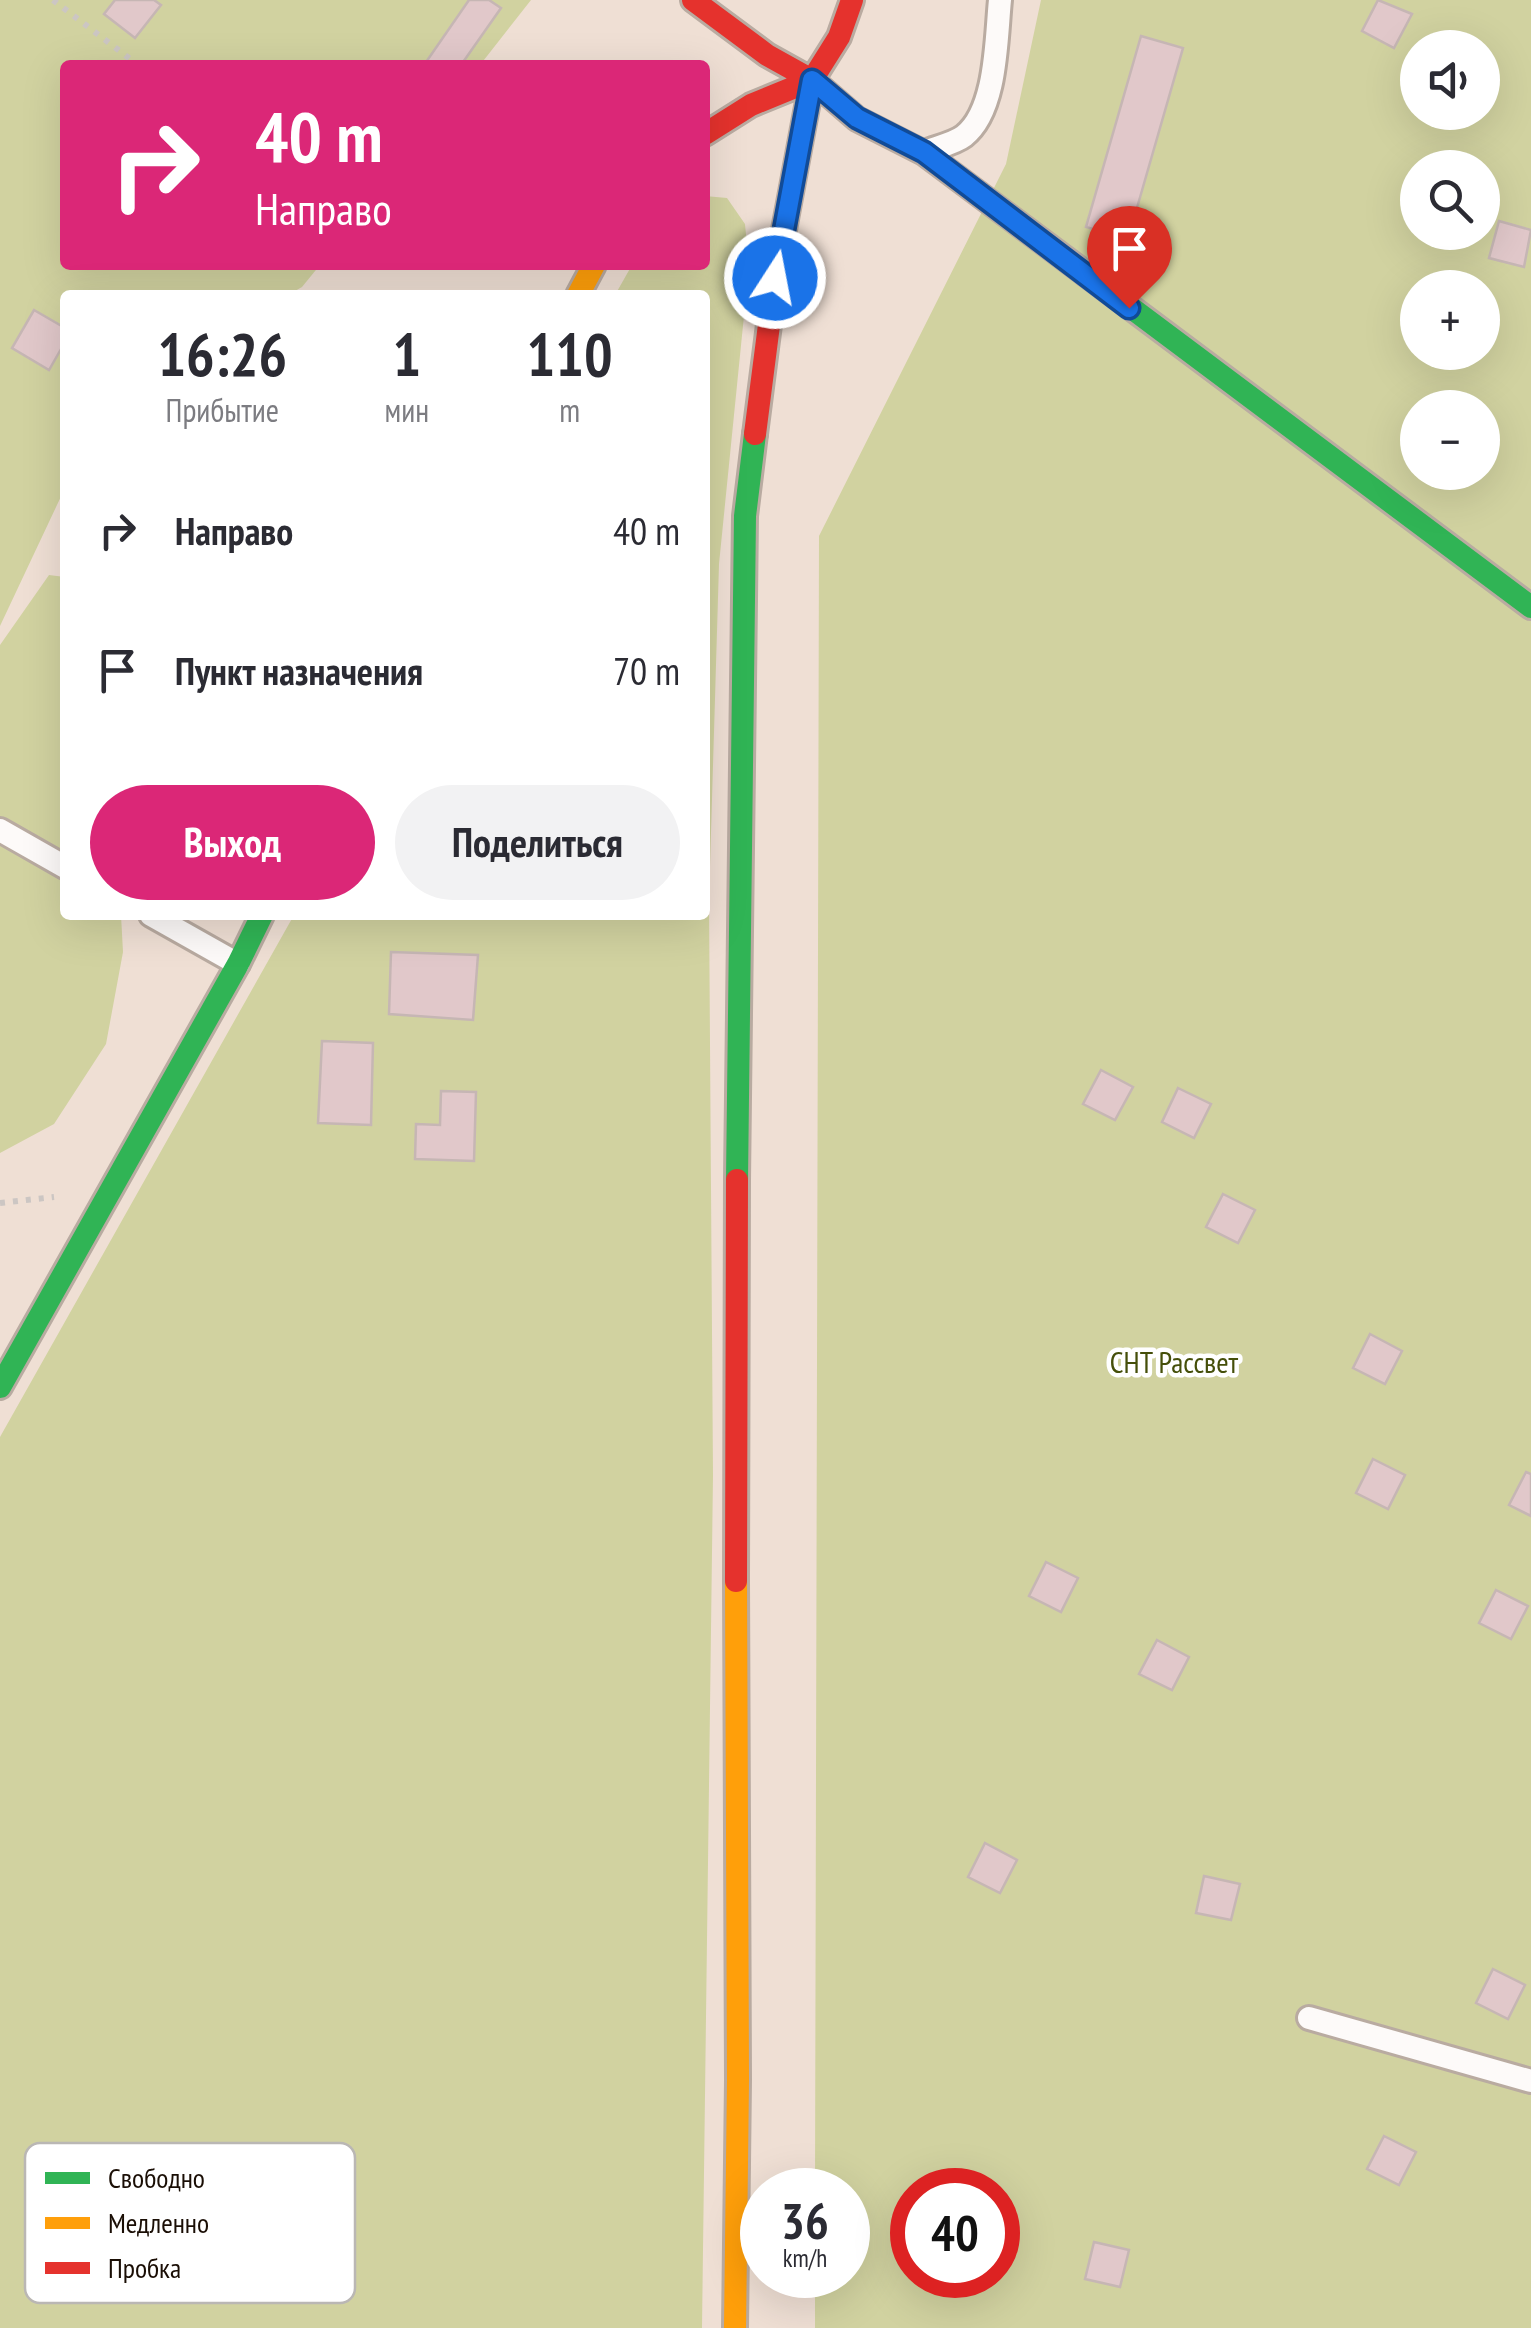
<!DOCTYPE html>
<html lang="ru">
<head>
<meta charset="utf-8">
<style>
	:root { --surface:#fff; --page:#f2f2f3; --text:#2b2b33; --muted:#7c7c81; --accent:#db2777 }
	body { margin:0; font-family:"PT Sans Narrow",sans-serif; background:var(--page); color:var(--text); height:100vh; display:flex; flex-direction:column; font-size:38px; white-space:nowrap }
	* { box-sizing:border-box; margin:0 }
	p { font-size:32px; color:var(--muted) }
	.icon { flex:none; width:55px; height:55px; fill:none; stroke:currentColor; stroke-width:2; stroke-linecap:round; stroke-linejoin:round }
	.map { position:relative; flex:1; overflow:hidden }
	.details { position:absolute; left:60px; top:290px; width:650px; height:630px; display:flex; flex-direction:column; background:var(--surface); border-radius:10px; box-shadow:0 10px 40px #0002 }
	.details>* { flex:none }
	.hud { position:absolute; left:60px; top:60px; width:650px; height:210px; border-radius:10px; box-shadow:0 10px 40px #0002; background:#db2777; color:#fff; overflow:hidden }
	.tools { position:absolute; left:1400px; top:30px; display:grid; gap:20px }
	.tools a { display:grid; place-items:center; width:100px; height:100px; border-radius:50%; background:var(--surface); box-shadow:0 10px 40px #0002; font-size:50px }
	.speed { position:absolute; left:740px; top:2168px; display:flex; gap:20px; font-size:50px; font-weight:700; text-align:center }
	.speed>* { display:grid; place-content:center; width:130px; height:130px; border-radius:50%; background:var(--surface); box-shadow:0 10px 40px #0002; line-height:1 }
	.speed small { font-size:25px; font-weight:400 }
	.speed .limit { border:15px solid #d22; background:#fff; color:#111 }
	.pin { position:absolute; display:grid; place-items:center; width:85px; height:85px; color:#fff; margin:-102px -42px; border-radius:50% 50% 50% 0; rotate:-45deg; box-shadow:0 0 10px #0007 }
	.pin .icon { rotate:45deg }
	.me { position:absolute; width:110px; margin:-55px; rotate:11deg; stroke-linejoin:round; filter:drop-shadow(0 0 8px #0008) }
	.turn { display:flex; align-items:center; gap:35px; height:210px; padding:0 30px; font-size:45px }
	.turn .icon { width:130px; height:130px; stroke-width:2.5 }
	.turn b { display:block; font-size:70px; line-height:85px }
	.eta { display:flex; justify-content:space-evenly; align-items:center; height:170px; text-align:center }
	.eta b { font-size:60px; font-weight:800; line-height:70px }
	.button { display:flex; gap:20px; margin-top:auto; padding:20px 30px }
	.button a { flex:1; height:115px; border-radius:60px; background:var(--accent); color:#fff; font-size:40px; font-weight:800; line-height:115px; text-align:center }
	.button a+a { background:var(--page); color:var(--text) }
	ul { padding:0; list-style:none }
	li { display:flex; align-items:center; gap:30px; height:140px; padding:0 30px }
	li div { flex:1 }
	li b { display:block; font-size:38px }
	li em { font-style:normal }
	.map>svg:first-child { display:block }
	.green { fill:#d1d2a0; fill-rule:evenodd }
	.building { fill:#e1c8ca; stroke:#c6b6b4; stroke-width:2.5 }
	.lines { fill:none; stroke-linecap:round; stroke-linejoin:round }
	.lane-casing { stroke:#b9aba1; stroke-width:28 }
	.fast-casing { stroke:#b9aba1; stroke-width:28 }
	.slow-casing { stroke:#b9aba1; stroke-width:28 }
	.jam-casing { stroke:#b9aba1; stroke-width:28 }
	.path { stroke:#ccc6c3; stroke-width:6; stroke-dasharray:5 8; stroke-linecap:butt }
	.lane { stroke:#fdfaf9; stroke-width:22 }
	.fast { stroke:#30b455; stroke-width:22 }
	.slow { stroke:#ff9f0a; stroke-width:22 }
	.jam { stroke:#e5322d; stroke-width:22 }
	.route-casing { stroke:#114b97; stroke-width:25 }
	.route { stroke:#1a73e8; stroke-width:18 }
	.labels { text-anchor:middle; stroke-width:9; stroke-linejoin:round; paint-order:stroke }
	.park-label { font-size:30px; fill:#454f0a; stroke:#fff }
	.key { fill:#fff; stroke:#bab7b4; stroke-width:2.5 }
	.key-label { font-size:28px; fill:#1a0e05 }
</style>
</head>
<body>
<div class="map">
<svg width="1531" height="2328" viewBox="0 0 1531 2328">
	<rect width="100%" height="100%" fill="#efdfd4"/>
	<path class="green" d="M0,0H531L480,65H65V265H320L302,287L288,295H65V488L0,626Z
		M1041,0H1531V2328H815V2275H848V2190H815L819,536L1006,164ZM1418,48H1482V112H1418ZM1418,168H1482V232H1418ZM1418,288H1482V352H1418ZM1418,408H1482V472H1418ZM912,2190H998V2275H912Z
		M705,196L727,198L745,224L749,266L719,564L709,900L713,1475L702,2328H0V1437L294,915H705V295H615L632,265H705Z
		M49,575L65,577V658L62,664L65,670V915H121L123,952L106,1044L54,1124L0,1153V645Z"/>
	<path class="building" d="M115,0H154L161,5L135,38L104,14Z
		M469,0H489L501,8L461,65H424Z
		M1378,0L1412,14L1394,48L1362,31Z
		M1141,36L1183,48L1128,239L1086,227Z
		M1499,221L1531,230L1524,267L1489,258Z
		M34,310L65,328V342L49,370L12,348Z
		M391,952L478,955L473,1020L389,1014Z
		M322,1041L373,1043L371,1125L318,1123Z
		M1101,1070L1133,1087L1115,1120L1083,1104Z
		M1178,1088L1211,1104L1194,1138L1162,1122Z
		M441,1091L476,1092L474,1161L415,1159L416,1124L440,1125Z
		M1223,1194L1255,1210L1238,1243L1206,1227Z
		M1370,1334L1402,1351L1385,1384L1353,1368Z
		M1373,1459L1405,1475L1388,1509L1356,1493Z
		M1526,1472L1531,1474V1516L1509,1505Z
		M1046,1562L1078,1578L1061,1612L1029,1596Z
		M1496,1590L1528,1606L1511,1639L1479,1623Z
		M1157,1640L1189,1657L1172,1690L1139,1674Z
		M985,1843L1017,1860L1000,1893L968,1877Z
		M1204,1876L1240,1884L1231,1920L1196,1913Z
		M1493,1969L1525,1985L1508,2019L1476,2003Z
		M1384,2136L1416,2152L1399,2185L1367,2169Z
		M1094,2242L1129,2250L1120,2287L1085,2279Z"/>
	<g class="lines">
		<g class="lane-casing">
			<path id="lane" d="M927,151C938,147 955,143 964,136C997,110 996,39 1000,0
				M0,830L65,867
				M151,915L238,964
				M1309,2018L1531,2081"/>
		</g>
		<g class="fast-casing">
			<path id="fast" d="M1086,274L1531,607
				M737,1180L745,516L755,434
				M0,1387L238,964L262,915"/>
		</g>
		<g class="slow-casing">
			<path id="slow" d="M578,295L594,265
				M735,2328L738,2080L736,1581"/>
		</g>
		<g class="jam-casing">
			<path id="jam" d="M693,0L767,55L812,80L857,119L924,153L1086,274
				M705,134L751,105L812,80
				M755,434L775,278L812,80L839,37L852,0
				M736,1581L737,1180"/>
		</g>
		<path class="path" d="M53,0L138,65
			M0,1203L54,1197"/>
		<use href="#lane" class="lane"/>
		<use href="#fast" class="fast"/>
		<use href="#slow" class="slow"/>
		<use href="#jam" class="jam"/>
	</g>
	<g class="lines">
		<g class="route-casing">
			<path id="route" d="M775,278L812,80L857,118L924,152L1129,308"/>
		</g>
		<use href="#route" class="route"/>
	</g>
	<g class="labels">
		<g class="park-label">
			<text x="1174" y="1373">СНТ Рассвет</text>
		</g>
	</g>
	<rect x="25" y="2143" width="330" height="160" rx="15" class="key"/>
	<rect x="45" y="2172" width="45" height="12" fill="#30b455"/>
	<rect x="45" y="2217" width="45" height="12" fill="#ff9f0a"/>
	<rect x="45" y="2262" width="45" height="12" fill="#e5322d"/>
	<g class="key-label">
		<text x="108" y="2188">Свободно</text>
		<text x="108" y="2233">Медленно</text>
		<text x="108" y="2278">Пробка</text>
	</g>
</svg>
<div class="tools">
<a><svg class="icon" aria-label="sound" viewBox="0 0 24 24"><path d="M4 9h4l5-4v14l-5-4H4zM17 9q2 3 0 6"/></svg></a>
<a><svg class="icon" aria-label="search" viewBox="0 0 24 24"><circle cx="10" cy="10" r="6"/><path d="M15 15l6 6"/></svg></a>
<a>+</a>
<a>−</a>
</div>
<div class="speed"><div>36<small>km/h</small></div><div class="limit">40</div></div>
<div class="pin" style="left:1129px;top:308px;background:#d93025"><svg class="icon" aria-label="arrive" viewBox="0 0 24 24"><path d="M6 21V4h12l-3 4 3 4H6"/></svg></div>
<svg class="me" style="left:775px;top:278px" viewBox="-20 -20 40 40"><circle r="17" fill="#1a73e8" stroke="#fff" stroke-width="3"/><path d="M0-11L8 9 0 5-8 9z" fill="#fff"/></svg>
<div class="hud">
<div class="turn"><svg class="icon" aria-label="right" viewBox="0 0 24 24"><path d="M7 20v-9h11M14 6l5 5-5 5"/></svg><div><b>40 m</b>Направо</div></div>
</div>
<section class="details">
<div class="eta">
<div><b>16:26</b><p>Прибытие</p></div>
<div><b>1</b><p>мин</p></div>
<div><b>110</b><p>m</p></div>
</div>
<ul>
<li><svg class="icon" aria-label="right" viewBox="0 0 24 24"><path d="M7 20v-9h11M14 6l5 5-5 5"/></svg><div><b>Направо</b></div><em>40 m</em></li>
<li><svg class="icon" aria-label="arrive" viewBox="0 0 24 24"><path d="M6 21V4h12l-3 4 3 4H6"/></svg><div><b>Пункт назначения</b></div><em>70 m</em></li>
</ul>
<div class="button"><a>Выход</a><a>Поделиться</a></div>
</section>
</div>
</body>
</html>
